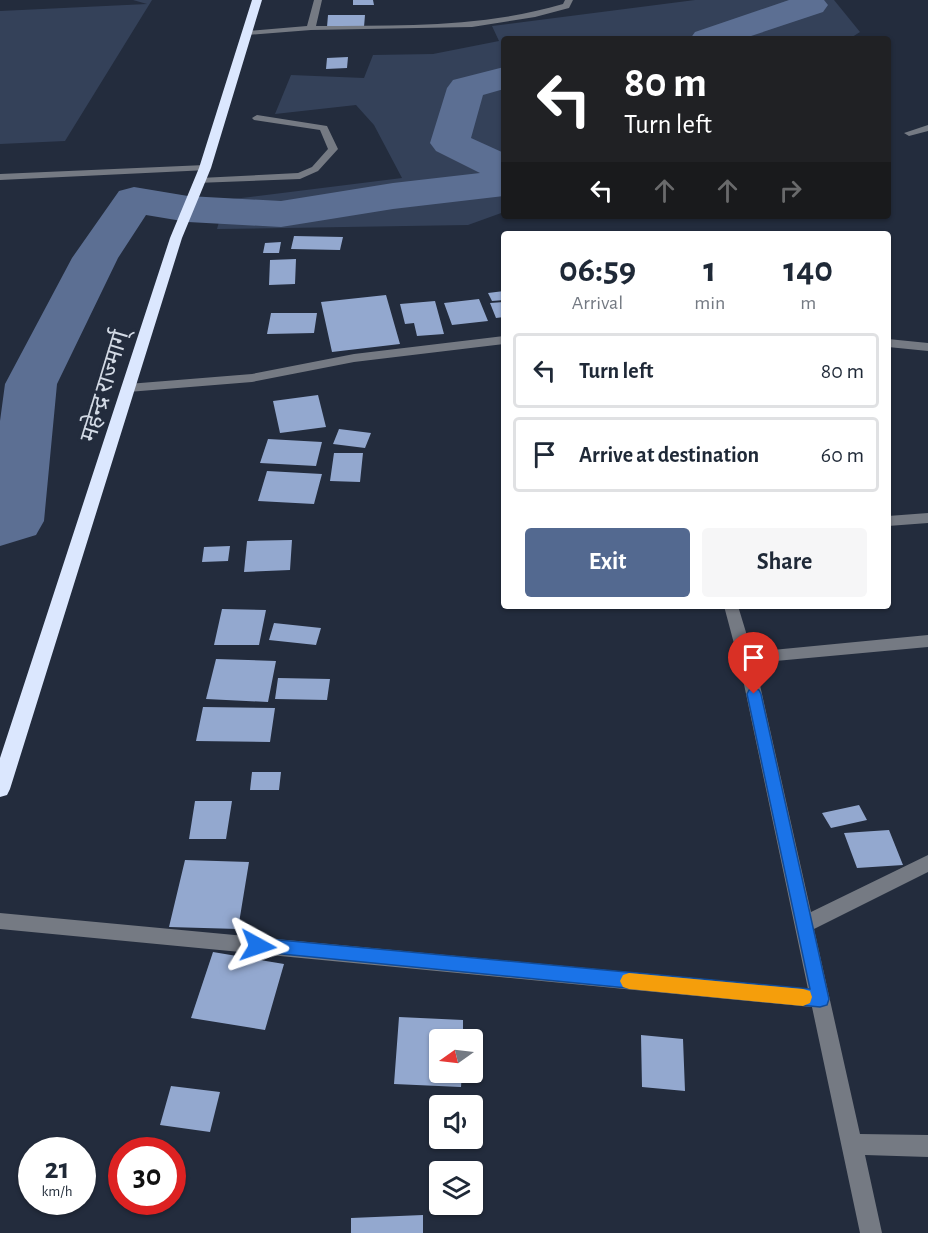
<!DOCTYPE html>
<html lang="en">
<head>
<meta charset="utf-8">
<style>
	:root { --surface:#fff; --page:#f6f6f7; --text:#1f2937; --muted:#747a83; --line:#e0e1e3; --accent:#536990 }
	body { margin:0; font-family:"Alegreya Sans","Noto Sans Devanagari",sans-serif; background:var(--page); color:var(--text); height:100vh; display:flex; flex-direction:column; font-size:22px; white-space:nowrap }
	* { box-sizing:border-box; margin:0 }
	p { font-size:20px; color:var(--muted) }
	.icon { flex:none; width:33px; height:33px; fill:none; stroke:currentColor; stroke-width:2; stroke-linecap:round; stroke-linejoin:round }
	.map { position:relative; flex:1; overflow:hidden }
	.panel { position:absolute; left:501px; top:231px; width:390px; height:378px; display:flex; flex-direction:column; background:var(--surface); border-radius:6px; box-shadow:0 2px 4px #0004 }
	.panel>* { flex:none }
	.guide { position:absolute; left:501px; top:36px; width:390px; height:183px; border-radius:6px; box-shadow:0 2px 4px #0004; background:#202124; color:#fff; overflow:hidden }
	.needle { width:39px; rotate:256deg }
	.tools { position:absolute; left:429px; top:1029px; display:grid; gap:12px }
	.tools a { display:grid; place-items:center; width:54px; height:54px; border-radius:6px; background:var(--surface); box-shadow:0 2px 4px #0004; font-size:30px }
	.speed { position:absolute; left:18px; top:1137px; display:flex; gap:12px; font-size:30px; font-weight:700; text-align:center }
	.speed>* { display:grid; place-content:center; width:78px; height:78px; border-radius:50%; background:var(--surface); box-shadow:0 2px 4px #0004; line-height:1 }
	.speed small { font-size:15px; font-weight:400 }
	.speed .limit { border:9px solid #d22; background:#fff; color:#111 }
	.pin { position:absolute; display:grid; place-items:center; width:51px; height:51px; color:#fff; margin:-62px -26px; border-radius:50% 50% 50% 0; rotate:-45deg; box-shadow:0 0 6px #0007 }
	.pin .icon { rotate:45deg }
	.me { position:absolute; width:66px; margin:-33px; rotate:95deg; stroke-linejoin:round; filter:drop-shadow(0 0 4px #0008) }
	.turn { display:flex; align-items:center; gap:21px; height:126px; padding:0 24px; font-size:27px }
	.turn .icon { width:78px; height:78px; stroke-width:2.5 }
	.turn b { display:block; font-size:42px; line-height:51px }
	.lanes { display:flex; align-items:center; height:57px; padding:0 24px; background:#0003; justify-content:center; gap:30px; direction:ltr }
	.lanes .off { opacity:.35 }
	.eta { display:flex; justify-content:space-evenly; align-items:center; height:102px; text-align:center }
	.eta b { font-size:36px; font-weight:600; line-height:42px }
	.primary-button { display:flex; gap:12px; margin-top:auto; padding:12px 24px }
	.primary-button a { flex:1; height:69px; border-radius:6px; background:var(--accent); color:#fff; font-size:24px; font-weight:600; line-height:69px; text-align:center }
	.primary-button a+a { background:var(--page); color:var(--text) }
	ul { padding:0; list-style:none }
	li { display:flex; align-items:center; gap:18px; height:75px; margin:0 12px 9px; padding:0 12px; border:3px solid var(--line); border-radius:6px }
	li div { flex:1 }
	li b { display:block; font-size:22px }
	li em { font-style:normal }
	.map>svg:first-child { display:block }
	.green { fill:#344159 }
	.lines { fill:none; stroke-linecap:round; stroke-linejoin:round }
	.river { fill:#5c6f93; fill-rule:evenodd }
	.building { fill:#93a8cf }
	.minor { fill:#757a83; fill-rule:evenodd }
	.highway { fill:#dbe7fe; fill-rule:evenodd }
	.route { fill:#1a73e8; stroke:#114b97; stroke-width:1.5 }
	.slow { fill:#f59e0b }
	.labels { text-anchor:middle; stroke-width:6; stroke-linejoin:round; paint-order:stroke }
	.street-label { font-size:24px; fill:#d3dae5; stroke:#232c3d }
</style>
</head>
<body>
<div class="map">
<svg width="928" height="1233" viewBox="0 0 928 1233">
	<rect width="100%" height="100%" fill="#232c3d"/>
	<path class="green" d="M133,0H152L65,141L0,144V11L147,4Z
		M695,0H834L860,32L849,39H504V212L468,225L217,229L225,200L402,178L374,125L356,105L275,114L291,75L364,78L373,55L433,54L499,41L492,26Z"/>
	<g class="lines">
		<path class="river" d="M789,0H824L828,5L823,12L742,39H690L695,32Z
			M504,67V89L483,95L471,138L504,153V196L393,209L281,227L188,222L146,215L118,258L57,384L44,521L36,535L0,546V421L5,384L72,258L119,191L134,187L188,196L281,201L393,183L480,173L436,151L430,143L447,88L453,80Z"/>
	</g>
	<path class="building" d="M353,0H373L374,5H353Z
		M328,15H365L364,27H327Z
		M348,57L347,68L326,69L327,58Z
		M294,236L343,237L340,250L291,249Z
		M281,242L279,253H263L265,243Z
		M296,259L295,284L269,285L270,260Z
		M504,291V300L492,301L488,293Z
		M386,295L400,344L332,352L321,302Z
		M479,299L488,321L452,325L444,303Z
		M435,301L444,334L417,336L414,323L405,324L400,304Z
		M504,302V317L496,318L490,303Z
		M271,313H317L314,333L267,334Z
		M318,395L326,427L280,433L273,401Z
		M339,429L371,433L365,448L333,444Z
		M268,439L322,442L316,466L260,463Z
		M334,453H363L360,482L330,481Z
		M267,471L322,474L314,504L258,501Z
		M292,540L290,570L244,572L247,541Z
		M230,546L228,561L202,562L204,547Z
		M222,609L266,610L259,645H214Z
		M274,623L321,628L316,645L269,640Z
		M216,659L276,661L268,702L206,699Z
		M278,678L330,679L327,700L275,699Z
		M203,707L275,708L270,742L196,741Z
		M252,772H281L279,790H250Z
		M195,801H232L226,839H189Z
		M859,805L867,820L831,828L822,813Z
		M889,830L903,865L857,868L844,833Z
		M185,860L249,862L238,929L169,927Z
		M213,952L284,964L265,1030L191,1018Z
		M399,1017L463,1020V1040H440V1072H462L461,1087L394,1084Z
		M641,1035L683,1039L685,1091L642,1087Z
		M171,1086L220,1092L210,1132L160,1125Z
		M423,1215V1233H351V1218Z"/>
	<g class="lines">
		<path class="minor" d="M314,0H322L316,26C399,25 482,28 563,4L565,0H573L569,8L535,17L472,27L311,30L247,35L243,33L247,31L307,26Z
			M257,115L327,126L338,149L318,171L300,179L196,183V179L200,178L298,173L312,167L328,149L320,130L254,120L252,118Z
			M928,125V131L909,136L904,133Z
			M205,165L210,168L208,170L0,180V174Z
			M504,336V344L354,362L252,382L128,392L122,388L128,384L252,374L354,354Z
			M888,339L928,343V351L888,347Z
			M928,513V523L888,526V516Z
			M724,606H738L752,652L928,635V647L755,663L811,912L928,855V872L814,929L860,1134L928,1135V1157L865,1155L882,1233H860L812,1007L0,929V913L808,989L741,670Z"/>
		<path class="highway" d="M252,0H262L211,168L182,238L10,789L7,795L0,797V758L170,238L199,168Z"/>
	</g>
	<path class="route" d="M754,688L759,690L761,694L829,999L827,1005L820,1007L252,951L249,946L252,940L258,938L810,989L747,694L749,690Z"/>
	<path class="slow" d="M629,973L803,989L810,991L812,997L810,1003L803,1006L629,989L623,987L620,981L623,975Z"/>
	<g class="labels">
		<g class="street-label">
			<text transform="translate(104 386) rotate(-73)" y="8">महेन्द्र राज्मार्ग्</text>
		</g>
	</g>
</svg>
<div class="tools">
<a><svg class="needle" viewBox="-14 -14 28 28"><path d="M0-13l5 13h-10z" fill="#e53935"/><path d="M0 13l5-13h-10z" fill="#747a83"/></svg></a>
<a><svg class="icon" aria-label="sound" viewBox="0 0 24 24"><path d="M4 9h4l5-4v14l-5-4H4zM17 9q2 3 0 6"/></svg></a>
<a><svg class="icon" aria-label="layers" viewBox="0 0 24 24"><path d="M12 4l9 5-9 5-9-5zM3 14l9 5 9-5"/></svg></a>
</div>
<div class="speed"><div>21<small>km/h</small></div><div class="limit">30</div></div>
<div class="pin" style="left:754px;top:694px;background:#d93025"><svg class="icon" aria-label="arrive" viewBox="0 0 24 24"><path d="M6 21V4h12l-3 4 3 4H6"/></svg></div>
<svg class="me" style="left:258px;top:946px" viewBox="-20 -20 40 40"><path d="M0-17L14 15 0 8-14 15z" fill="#1a73e8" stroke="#fff" stroke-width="4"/></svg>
<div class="guide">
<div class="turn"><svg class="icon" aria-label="left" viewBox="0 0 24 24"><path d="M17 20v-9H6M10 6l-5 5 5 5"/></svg><div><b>80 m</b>Turn left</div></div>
<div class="lanes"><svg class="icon" aria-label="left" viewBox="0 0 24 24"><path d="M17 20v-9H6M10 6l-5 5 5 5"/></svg><svg class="icon off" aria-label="ahead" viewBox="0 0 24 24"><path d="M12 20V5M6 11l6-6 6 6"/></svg><svg class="icon off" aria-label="ahead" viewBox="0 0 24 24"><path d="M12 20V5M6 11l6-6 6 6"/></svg><svg class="icon off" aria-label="right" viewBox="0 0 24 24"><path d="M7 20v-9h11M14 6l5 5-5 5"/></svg></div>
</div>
<section class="panel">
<div class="eta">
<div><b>06:59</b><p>Arrival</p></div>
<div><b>1</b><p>min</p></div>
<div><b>140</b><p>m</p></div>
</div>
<ul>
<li><svg class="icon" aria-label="left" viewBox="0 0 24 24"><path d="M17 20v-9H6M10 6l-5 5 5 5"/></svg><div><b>Turn left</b></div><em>80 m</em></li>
<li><svg class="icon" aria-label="arrive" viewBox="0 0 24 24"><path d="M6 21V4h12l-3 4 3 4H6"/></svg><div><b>Arrive at destination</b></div><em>60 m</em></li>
</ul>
<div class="primary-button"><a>Exit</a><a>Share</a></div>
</section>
</div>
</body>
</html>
